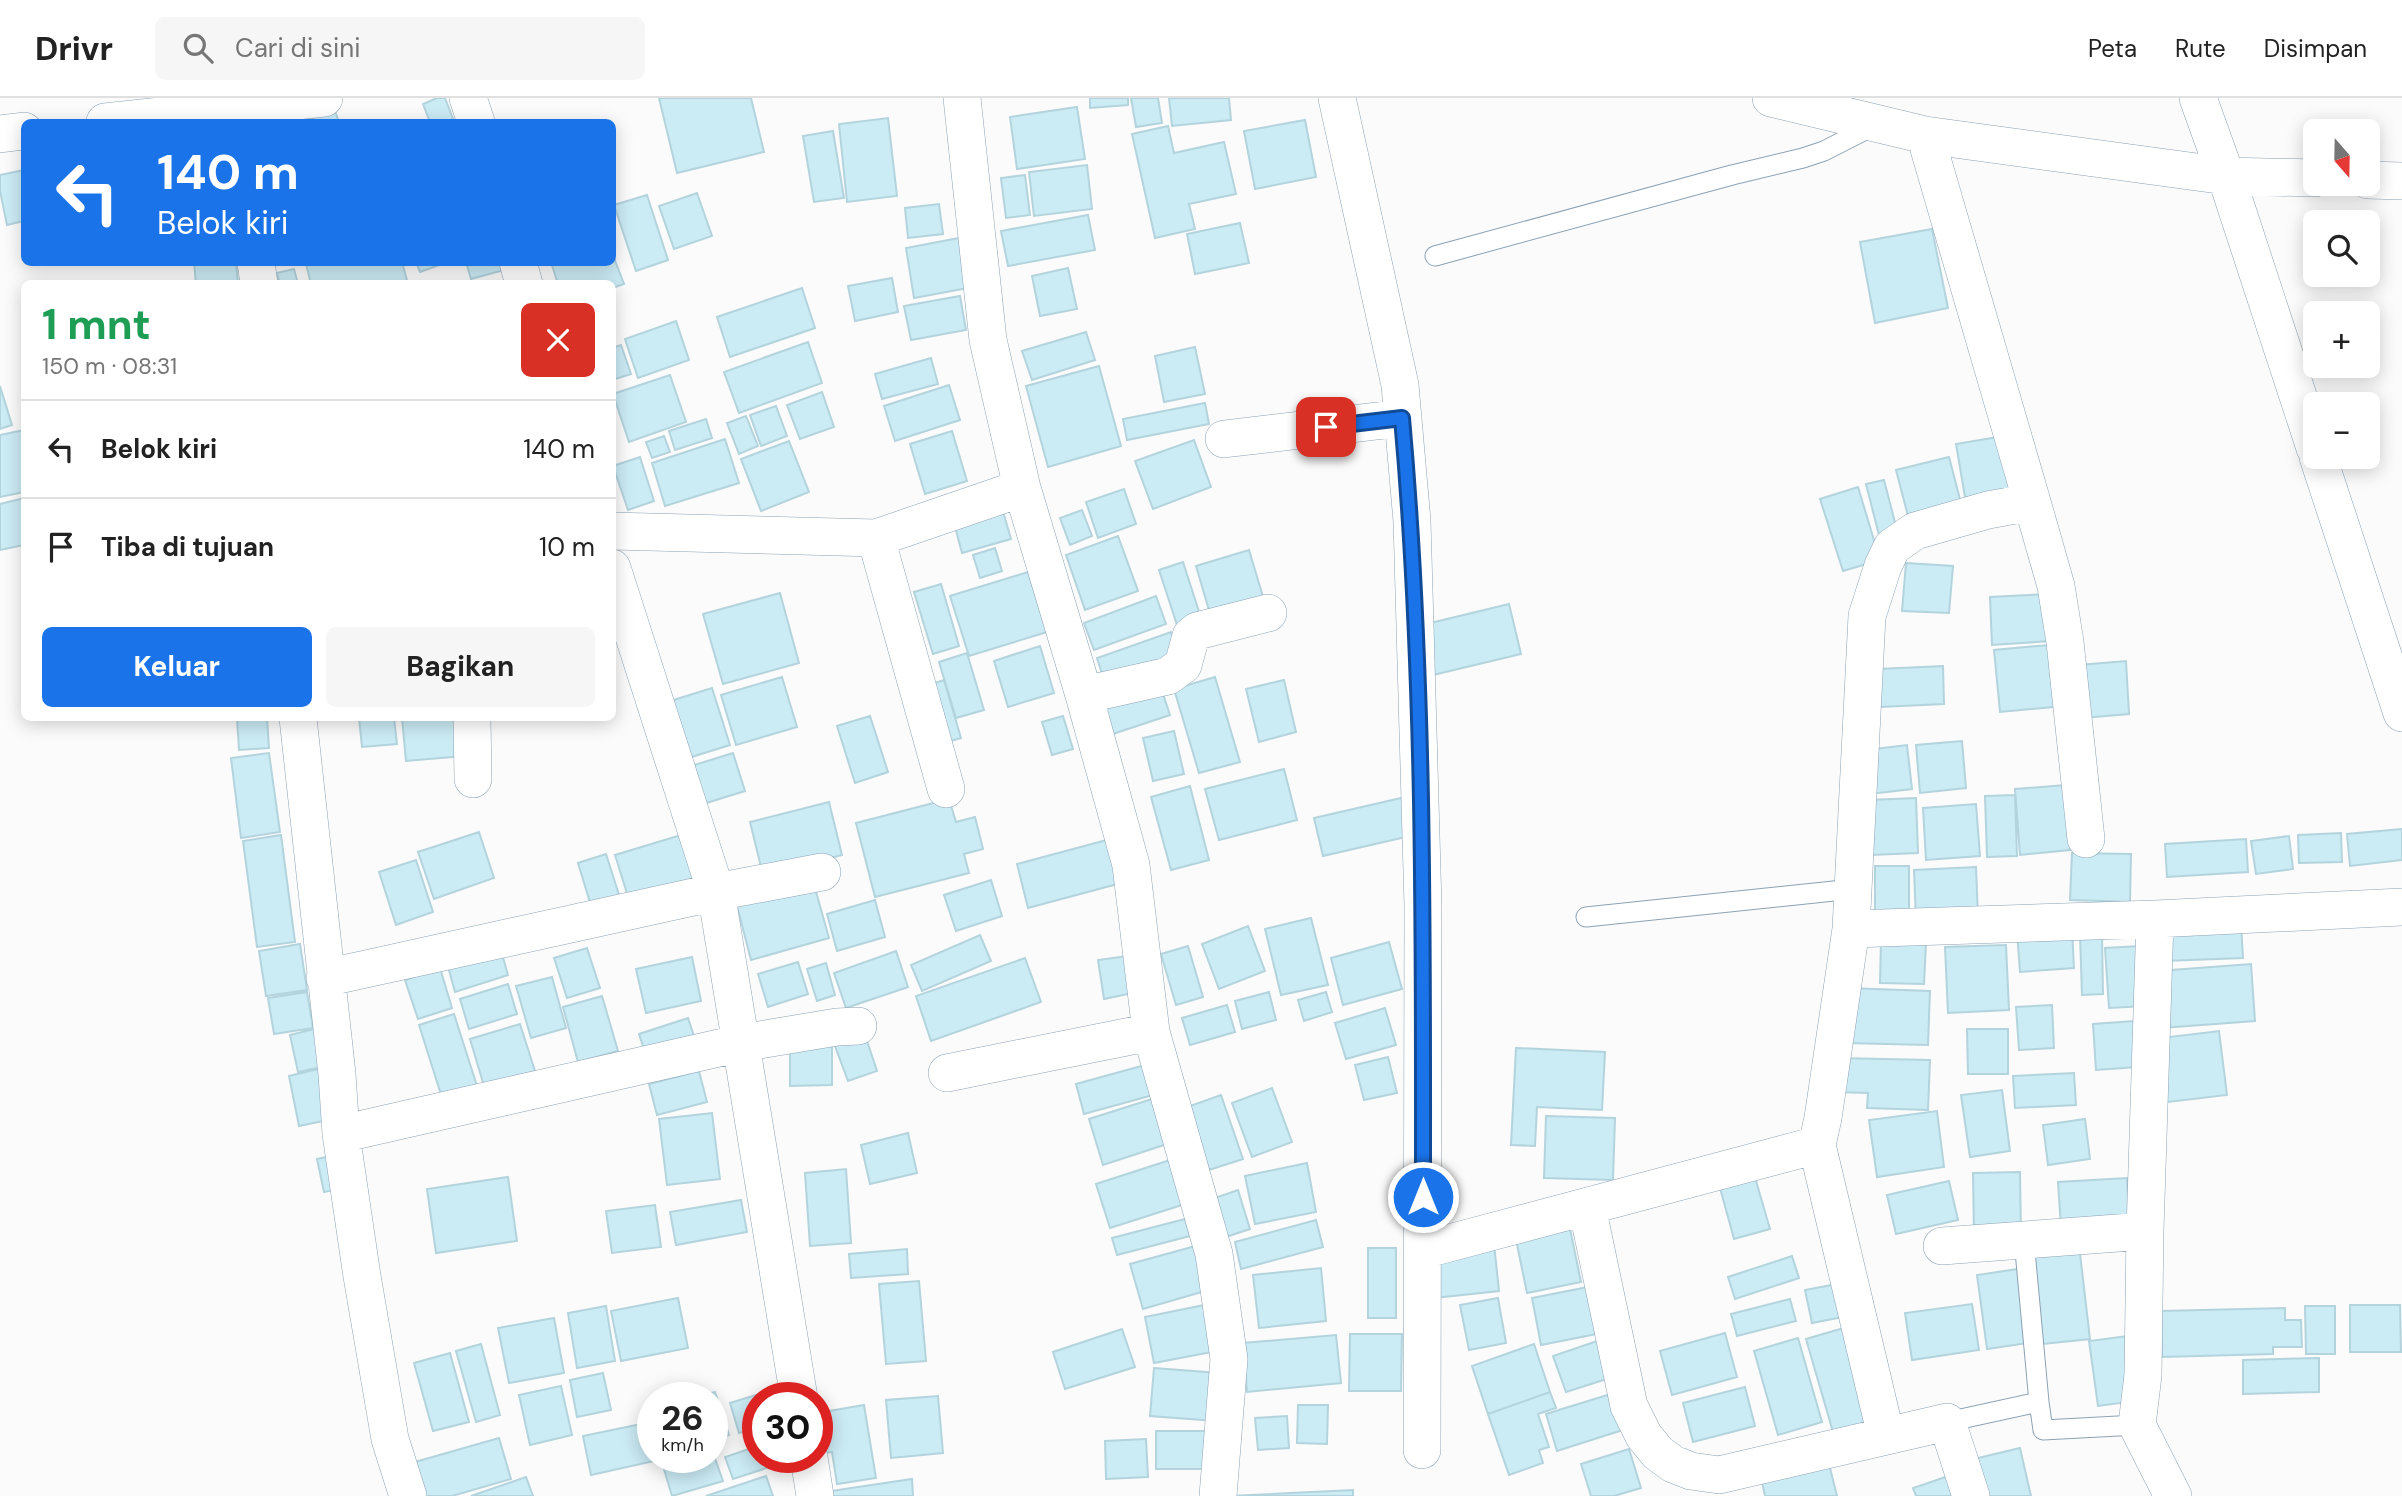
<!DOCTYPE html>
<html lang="id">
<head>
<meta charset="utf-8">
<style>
	:root { --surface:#fff; --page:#f6f6f6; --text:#222; --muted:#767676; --line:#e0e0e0; --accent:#1a73e8 }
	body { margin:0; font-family:"DM Sans",sans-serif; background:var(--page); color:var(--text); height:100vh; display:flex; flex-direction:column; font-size:26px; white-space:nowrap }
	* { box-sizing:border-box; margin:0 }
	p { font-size:23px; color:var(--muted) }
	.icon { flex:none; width:38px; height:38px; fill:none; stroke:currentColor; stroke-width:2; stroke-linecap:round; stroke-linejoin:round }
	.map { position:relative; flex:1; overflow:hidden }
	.drawer { position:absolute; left:21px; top:182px; width:595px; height:441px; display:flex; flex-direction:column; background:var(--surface); border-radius:10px; box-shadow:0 4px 18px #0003 }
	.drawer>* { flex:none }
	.hud { position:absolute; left:21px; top:21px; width:595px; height:147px; border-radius:10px; box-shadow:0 4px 18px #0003; background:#1a73e8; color:#fff; overflow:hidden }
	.needle { width:46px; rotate:160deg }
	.controls { position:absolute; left:2303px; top:21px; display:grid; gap:14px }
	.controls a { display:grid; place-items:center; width:77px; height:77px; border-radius:10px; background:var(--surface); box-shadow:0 4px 18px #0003; font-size:35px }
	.speed { position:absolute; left:637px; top:1284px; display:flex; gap:14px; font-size:35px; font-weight:700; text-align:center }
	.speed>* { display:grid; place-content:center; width:91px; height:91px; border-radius:50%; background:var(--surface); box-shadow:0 4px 18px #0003; line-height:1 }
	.speed small { font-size:18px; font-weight:400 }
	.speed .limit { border:10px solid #d22; background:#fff; color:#111 }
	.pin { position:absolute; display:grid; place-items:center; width:60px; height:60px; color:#fff; margin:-30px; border-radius:14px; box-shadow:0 4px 10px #0006 }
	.me { position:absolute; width:77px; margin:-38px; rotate:0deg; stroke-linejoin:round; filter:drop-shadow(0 0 5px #0008) }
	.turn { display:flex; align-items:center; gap:24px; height:147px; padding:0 21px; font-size:32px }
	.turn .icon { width:91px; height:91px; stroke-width:2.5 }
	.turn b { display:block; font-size:49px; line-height:60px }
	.round { display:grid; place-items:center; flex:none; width:74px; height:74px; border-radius:10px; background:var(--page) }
	.headline { display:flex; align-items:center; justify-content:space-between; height:119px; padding:0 21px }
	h1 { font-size:42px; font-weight:700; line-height:52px; color:#1e9e55 }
	.action { display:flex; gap:14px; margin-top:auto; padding:14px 21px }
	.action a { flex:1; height:80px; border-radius:10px; background:var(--accent); color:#fff; font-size:28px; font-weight:700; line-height:80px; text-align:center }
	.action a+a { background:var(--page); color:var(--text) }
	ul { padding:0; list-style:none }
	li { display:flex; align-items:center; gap:21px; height:98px; padding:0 21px; border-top:2px solid var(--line) }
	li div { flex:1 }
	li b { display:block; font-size:26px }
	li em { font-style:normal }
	header { display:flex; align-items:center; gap:42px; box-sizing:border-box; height:98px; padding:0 35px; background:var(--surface); border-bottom:2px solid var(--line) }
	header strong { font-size:33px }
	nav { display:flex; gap:38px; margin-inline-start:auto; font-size:24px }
	.search { width:490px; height:63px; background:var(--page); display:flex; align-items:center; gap:18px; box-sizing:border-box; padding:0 24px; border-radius:10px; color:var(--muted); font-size:26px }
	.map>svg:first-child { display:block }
	.building { fill:#cbebf5; stroke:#b3d3dd; stroke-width:2 }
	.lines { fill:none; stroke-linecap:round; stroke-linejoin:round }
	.service-casing { stroke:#8ca2b4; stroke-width:21 }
	.minor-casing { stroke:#8ca2b4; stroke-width:38 }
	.service { stroke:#fff; stroke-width:19 }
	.minor { stroke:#fff; stroke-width:37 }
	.route-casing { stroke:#114b97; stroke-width:18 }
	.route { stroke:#1a73e8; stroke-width:12 }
</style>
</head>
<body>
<header>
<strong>Drivr</strong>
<div class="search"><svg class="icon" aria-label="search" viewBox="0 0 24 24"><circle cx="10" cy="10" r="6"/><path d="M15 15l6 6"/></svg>Cari di sini</div>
<nav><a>Peta</a><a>Rute</a><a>Disimpan</a></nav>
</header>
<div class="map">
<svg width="2402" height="1398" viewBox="0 0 2402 1398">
	<rect width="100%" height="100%" fill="#fbfbfb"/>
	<path class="building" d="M437,0H445L453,21L446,24H430L423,6Z
		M659,0H751L764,54L677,75Z
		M1090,0H1128V7L1090,10Z
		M1131,0H1158L1162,25L1136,29Z
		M1169,0H1229L1231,22L1172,28Z
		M1077,9L1085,61L1017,71L1010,19Z
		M335,13L339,24H308L307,22Z
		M888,20L897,98L847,104L839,26Z
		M1305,22L1316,79L1255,91L1244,33Z
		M1168,28L1174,55L1224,44L1236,96L1189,106L1195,131L1155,140L1132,36Z
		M833,33L844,100L814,104L803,38Z
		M1087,67L1092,111L1034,118L1029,74Z
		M24,72V123L7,127L0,93V77Z
		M1025,77L1030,117L1006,120L1001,80Z
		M697,95L712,138L674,151L659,108Z
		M647,97L668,162L636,173L614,107Z
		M939,106L943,136L908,140L905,110Z
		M1088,117L1095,152L1008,168L1001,133Z
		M1240,125L1249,165L1195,176L1187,136Z
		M1932,131L1948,210L1875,225L1860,144Z
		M959,140L968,190L914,200L906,150Z
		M612,155L624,186L612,190V186H558L551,164H612Z
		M194,164H236L238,186H196Z
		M312,164H402L408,186H311L306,166Z
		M416,164H448L420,174Z
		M466,164H502L504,172L471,181Z
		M1068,170L1077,211L1040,218L1032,178Z
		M294,171L298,186H280L277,175Z
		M892,180L898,214L855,223L848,188Z
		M802,190L815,230L730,259L717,219Z
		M960,198L966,232L911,242L904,208Z
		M676,223L689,262L638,280L625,241Z
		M1086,234L1095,262L1032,282L1022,253Z
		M808,244L822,285L739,315L724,274Z
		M621,247L631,276L612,282V250Z
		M1195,249L1205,296L1164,304L1155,258Z
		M931,260L938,286L882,301L875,276Z
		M1099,268L1121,348L1048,369L1026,288Z
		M670,277L686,324L629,344L613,296Z
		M949,287L960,322L895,343L884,308Z
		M0,288L12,327L0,331Z
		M822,294L834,329L800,341L787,307Z
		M1205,305L1209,326L1127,342L1123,321Z
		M776,308L787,338L761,348L750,317Z
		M746,318L758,348L739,356L727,325Z
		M706,321L712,340L675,352L669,333Z
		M24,332V394L0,399V337Z
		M952,333L967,383L925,396L910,346Z
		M664,338L670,354L652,360L646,344Z
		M2004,338L2014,396L1966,405L1956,346Z
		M725,341L739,385L665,408L652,365Z
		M1194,342L1211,389L1153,411L1135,363Z
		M789,343L809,394L761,413L741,361Z
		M640,359L654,403L628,412L613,368Z
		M1949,359L1961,405L1908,418L1896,372Z
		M1884,382L1898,436L1880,441L1866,386Z
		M1858,389L1880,462L1843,473L1820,401Z
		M1124,391L1136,426L1098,440L1086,404Z
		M24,400V447L0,452V406Z
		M1002,410L1011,441L962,455L954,425Z
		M1082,412L1092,438L1070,447L1060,420Z
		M1118,438L1138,493L1085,512L1066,457Z
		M995,450L1002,473L980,480L973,457Z
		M1249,452L1264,502L1211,519L1196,468Z
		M1183,464L1202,523L1178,530L1159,472Z
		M1906,465L1953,468L1949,515L1902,513Z
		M1028,474L1047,534L969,558L950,498Z
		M941,486L959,548L933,556L914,494Z
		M780,495L799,565L723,586L703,516Z
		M2049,496L2051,543L1992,547L1990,499Z
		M1156,498L1166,526L1094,552L1084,525Z
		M1509,506L1521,556L1433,577L1422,527Z
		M1171,534L1180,559L1105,585L1097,560Z
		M2049,547L2054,609L2000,614L1994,552Z
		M1040,548L1054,595L1008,609L994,563Z
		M967,555L984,612L956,620L939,564Z
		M2126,563L2129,616L2083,620L2079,567Z
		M1943,568L1944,606L1880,609L1878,571Z
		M782,579L797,629L736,647L721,597Z
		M1215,579L1240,664L1199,675L1174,591Z
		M944,582L961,640L937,647L919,590Z
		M1284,582L1296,634L1259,644L1246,591Z
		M1160,587L1170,617L1113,636L1104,607Z
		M712,590L730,647L682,662L664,605Z
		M870,618L888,674L855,685L837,628Z
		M1063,618L1073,651L1052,657L1042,624Z
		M237,620H267L269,650L239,652Z
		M359,620H394L397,646L362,649Z
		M402,620H460L464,658L406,663Z
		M1174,633L1184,676L1153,683L1143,640Z
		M1962,643L1966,690L1920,695L1916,647Z
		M1907,647L1912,691L1870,696L1866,652Z
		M269,655L280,734L241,740L231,660Z
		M733,655L745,693L700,707L688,669Z
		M1284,671L1297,722L1219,742L1205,691Z
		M2065,687L2070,752L2020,757L2015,691Z
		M1190,688L1209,762L1171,772L1151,699Z
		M2015,697L2017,758L1987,759L1985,698Z
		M1401,700L1410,738L1323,758L1314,720Z
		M1916,700L1918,755L1871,757L1870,702Z
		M949,701L956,724L975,719L983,751L964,756L969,775L875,799L856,725Z
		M829,704L842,757L763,777L750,724Z
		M1976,706L1980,758L1926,762L1923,710Z
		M2402,731V762L2350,768L2347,736Z
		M479,734L494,780L434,801L418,754Z
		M691,734L705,782L630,805L615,757Z
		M2341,735L2342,764L2299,765L2298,737Z
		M281,737L295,844L257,849L243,743Z
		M2289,738L2293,771L2256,776L2251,743Z
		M1114,740L1125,784L1028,810L1017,766Z
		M2246,741L2248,774L2167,779L2165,746Z
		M2072,755L2131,756L2130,804L2070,802Z
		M606,756L621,803L592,811L578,765Z
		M416,762L433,814L396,827L379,774Z
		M1875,768H1909V822H1875Z
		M1976,769L1978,820L1916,822L1914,772Z
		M991,782L1002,818L956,833L944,797Z
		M813,783L829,840L751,862L736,804Z
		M875,802L885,839L837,853L827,816Z
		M1311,820L1328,887L1281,897L1265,831Z
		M2241,826L2243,860L2165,863L2164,828Z
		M1248,828L1265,873L1219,891L1202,846Z
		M2072,830L2074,870L2020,874L2017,834Z
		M980,837L991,863L922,893L911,867Z
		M2080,837H2102L2103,896L2082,897Z
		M1881,843L1926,845L1924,886L1880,885Z
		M1389,844L1402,891L1343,907L1331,860Z
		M300,846L307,892L266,898L259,853Z
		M2006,847L2009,912L1948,915L1945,849Z
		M1188,848L1203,899L1176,907L1161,856Z
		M2140,848L2145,908L2109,910L2105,850Z
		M500,849L508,877L455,894L447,865Z
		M587,850L600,890L567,900L554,860Z
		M896,853L908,889L846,910L834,875Z
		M1127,858L1133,895L1104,901L1098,862Z
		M692,859L701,903L646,915L636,871Z
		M1025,860L1041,904L931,943L916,898Z
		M798,864L808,896L768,909L758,876Z
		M826,865L835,897L817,903L807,871Z
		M2251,866L2255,923L2162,930L2158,873Z
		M440,870L452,910L418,921L405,882Z
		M552,879L566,930L531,940L516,888Z
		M508,886L517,916L469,931L460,901Z
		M1847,890L1930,893L1928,947L1845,945Z
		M307,894L313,930L274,936L268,900Z
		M1269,894L1276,922L1242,931L1235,903Z
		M1326,894L1332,914L1304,923L1298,902Z
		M602,898L618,953L578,964L563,909Z
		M1227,907L1235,934L1190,947L1182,920Z
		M2052,907L2054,950L2019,952L2016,909Z
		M1385,910L1396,947L1346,961L1335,925Z
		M454,916L478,991L443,1003L419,927Z
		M688,920L696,944L647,961L639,936Z
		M2134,923L2137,969L2096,972L2093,926Z
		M520,926L535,973L484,988L470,941Z
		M314,931L322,969L298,974L290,937Z
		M1967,931H2008V976H1968Z
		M2219,933L2227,997L2160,1005L2152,941Z
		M865,937L877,973L848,983L835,948Z
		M832,943V987L790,988V944Z
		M1516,950L1605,954L1602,1012L1537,1009L1535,1048L1511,1047Z
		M1388,959L1397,995L1364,1002L1355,967Z
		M1837,960L1930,962L1928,1012L1867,1010L1868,995L1836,994Z
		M1145,967L1153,997L1084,1016L1076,986Z
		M322,970L333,1021L299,1028L289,978Z
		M699,973L707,1004L657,1017L649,986Z
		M2074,975L2076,1007L2015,1010L2013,978Z
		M1272,990L1292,1044L1252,1059L1232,1005Z
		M2002,992L2010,1053L1970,1059L1961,997Z
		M1221,997L1243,1061L1209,1072L1187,1009Z
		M1155,1000L1170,1045L1103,1067L1089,1021Z
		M1937,1013L1944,1069L1877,1079L1869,1022Z
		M712,1015L720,1081L667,1087L659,1021Z
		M1546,1018L1615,1020L1613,1082L1544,1080Z
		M2085,1021L2090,1061L2048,1067L2043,1027Z
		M908,1035L917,1075L870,1086L861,1047Z
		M340,1056L347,1089L324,1094L317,1061Z
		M1170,1062L1185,1106L1110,1130L1096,1086Z
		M1307,1065L1316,1114L1255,1126L1245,1078Z
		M1752,1069L1770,1131L1734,1141L1717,1079Z
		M846,1071L851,1145L810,1148L805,1075Z
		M2020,1074L2021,1136L1974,1137L1973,1075Z
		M508,1079L517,1143L436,1155L427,1091Z
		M2127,1080L2129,1126L2061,1130L2058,1084Z
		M1949,1083L1958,1122L1896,1136L1887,1097Z
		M1238,1092L1250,1131L1220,1141L1206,1103Z
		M741,1102L747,1134L676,1147L670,1114Z
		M655,1107L661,1149L612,1155L606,1113Z
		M1185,1121L1190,1138L1117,1157L1112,1140Z
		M1568,1121L1581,1184L1527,1195L1514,1132Z
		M1316,1122L1323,1149L1241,1171L1235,1144Z
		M1494,1146L1499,1193L1435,1200L1430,1154Z
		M1199,1147L1212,1191L1143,1211L1130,1166Z
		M2079,1147L2090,1241L2043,1246L2033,1152Z
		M1368,1150H1396V1220H1368Z
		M907,1151L908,1176L851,1180L849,1156Z
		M1792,1158L1799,1180L1735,1201L1728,1179Z
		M1321,1170L1326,1223L1259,1230L1253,1177Z
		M2018,1171L2028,1245L1987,1251L1977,1177Z
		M919,1183L926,1263L886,1266L879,1186Z
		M1842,1185L1848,1218L1812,1225L1805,1192Z
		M1588,1189L1597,1236L1541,1247L1532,1200Z
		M678,1200L688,1250L621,1263L611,1213Z
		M1498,1200L1506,1245L1469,1252L1460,1207Z
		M1790,1201L1796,1223L1737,1238L1731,1216Z
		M1209,1206L1217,1253L1154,1265L1145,1219Z
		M1972,1206L1979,1252L1912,1262L1905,1215Z
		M2350,1207H2400L2401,1254H2350Z
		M606,1208L615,1263L577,1270L568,1215Z
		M2305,1208H2335V1256H2306Z
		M2285,1210V1222H2301L2302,1249H2273V1256L2162,1259L2161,1213Z
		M554,1220L564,1275L509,1285L498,1230Z
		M1847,1229L1874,1322L1833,1334L1806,1241Z
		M1122,1231L1135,1269L1065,1291L1053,1254Z
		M1725,1235L1737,1279L1672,1297L1660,1253Z
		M1350,1236H1402L1401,1293H1349Z
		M1336,1237L1341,1285L1247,1294L1243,1245Z
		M2127,1238L2136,1303L2098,1308L2089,1243Z
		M1798,1240L1822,1324L1778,1337L1754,1253Z
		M1603,1241L1616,1278L1566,1294L1553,1258Z
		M481,1246L500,1317L476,1324L456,1253Z
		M1534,1246L1550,1294L1488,1316L1472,1268Z
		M450,1255L469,1324L433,1333L414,1265Z
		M2319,1260V1294L2243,1296V1262Z
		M1154,1270L1219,1275L1215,1323L1150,1318Z
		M603,1275L611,1312L577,1319L570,1282Z
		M561,1288L572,1337L530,1347L519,1297Z
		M1745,1289L1755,1328L1693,1344L1683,1305Z
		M769,1293L771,1300H758V1330L739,1335L730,1305Z
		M715,1294L729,1337L712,1342V1300H693Z
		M1550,1294L1556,1310L1538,1316L1549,1349L1539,1352L1543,1365L1509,1377L1488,1316Z
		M1617,1294L1629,1330L1557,1353L1546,1316Z
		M938,1298L943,1355L891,1360L886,1302Z
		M864,1307L876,1380L837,1386L832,1354L817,1356V1315Z
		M1298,1307H1328L1327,1346L1297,1345Z
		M1287,1318L1289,1350L1258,1352L1255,1320Z
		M646,1325L654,1363L591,1377L583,1338Z
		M1156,1333H1210V1371H1156Z
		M499,1340L511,1381L452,1398H424L415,1364Z
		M1146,1341L1148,1379L1106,1381L1105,1343Z
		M758,1348V1360H797L733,1381L725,1359Z
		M2020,1350L2031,1398H1982L1974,1361Z
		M1629,1351L1641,1390L1614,1398H1591L1581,1366Z
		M712,1352L723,1383L672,1398L663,1368L688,1360H712Z
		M1828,1362L1837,1398H1765L1761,1379Z
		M1957,1375L1964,1398H1916L1913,1390Z
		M766,1378L773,1398H706Z
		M526,1379L533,1398H471Z
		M912,1381L913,1398H824V1394Z
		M1353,1392V1398H1230Z"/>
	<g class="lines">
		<g class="service-casing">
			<path id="service" d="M1435,158L1732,77L1803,60L1824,53L1877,26
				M1586,819L1853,791
				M2024,1142L2039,1304
				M1947,1324L2039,1304L2043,1332L2137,1327"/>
		</g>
		<g class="minor-casing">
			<path id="minor" d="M468,0L476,24
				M962,0L988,242L1022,390L1084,597L1131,767L1151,934L1214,1156L1229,1261L1218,1398
				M1337,0L1400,287L1412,423L1423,808L1422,1352
				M1771,0L1925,37L2226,78L2315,80
				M2198,0L2226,78L2315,350
				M105,24L324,0
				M0,36L24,33
				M2368,82L2402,83
				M256,164L259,186
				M518,164L524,186
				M1224,341L1402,320
				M2318,359L2402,615
				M2032,404L2056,488L2065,544L2086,741
				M612,433L876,440L1022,390
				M876,440L946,691
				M612,470L716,794L799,1300
				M1084,597L1168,578L1183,567L1191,538L1197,533L1268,515
				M298,620L337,976L341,1036L362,1178L390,1341L408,1398
				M472,620L473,681
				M2155,821L2145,1133L2143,1277L2137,1327L2173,1398
				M1851,831L2155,821L2402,809
				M325,880L716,794L822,774
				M947,975L1151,934
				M341,1036L741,945L837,929L858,928
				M1817,1047L1886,1338
				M1587,1109L1629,1308L1644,1338L1658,1355L1673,1366L1691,1373L1719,1377L1947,1324L1971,1398
				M1942,1148L2145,1133
				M1423,1152L1817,1047L1823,1020L1851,831L1867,518L1883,468L1892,449L1915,433L1988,412L2032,404L1925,37
				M809,1360L815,1398"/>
		</g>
		<use href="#service" class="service"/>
		<use href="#minor" class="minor"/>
	</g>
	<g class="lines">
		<g class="route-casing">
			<path id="route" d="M1326,329L1402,320C1425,578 1423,839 1423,1099"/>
		</g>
		<use href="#route" class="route"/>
	</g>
</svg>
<div class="controls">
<a><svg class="needle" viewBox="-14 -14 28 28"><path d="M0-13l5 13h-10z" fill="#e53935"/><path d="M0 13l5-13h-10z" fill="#767676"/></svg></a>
<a><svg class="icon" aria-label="search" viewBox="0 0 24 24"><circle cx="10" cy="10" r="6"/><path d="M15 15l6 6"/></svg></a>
<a>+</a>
<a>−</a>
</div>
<div class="speed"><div>26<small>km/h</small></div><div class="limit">30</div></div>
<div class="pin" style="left:1326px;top:329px;background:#d93025"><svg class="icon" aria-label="arrive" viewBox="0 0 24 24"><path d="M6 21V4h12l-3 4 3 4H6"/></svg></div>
<svg class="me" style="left:1423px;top:1099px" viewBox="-20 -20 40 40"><circle r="17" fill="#1a73e8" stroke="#fff" stroke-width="3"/><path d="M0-11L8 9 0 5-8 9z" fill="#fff"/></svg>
<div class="hud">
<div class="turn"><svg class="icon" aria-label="left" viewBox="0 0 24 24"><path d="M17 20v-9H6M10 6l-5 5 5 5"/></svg><div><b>140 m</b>Belok kiri</div></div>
</div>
<section class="drawer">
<div class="headline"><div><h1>1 mnt</h1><p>150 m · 08:31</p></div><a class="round" style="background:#d93025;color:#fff"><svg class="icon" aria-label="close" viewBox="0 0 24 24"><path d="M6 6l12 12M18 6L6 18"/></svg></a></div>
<ul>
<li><svg class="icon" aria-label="left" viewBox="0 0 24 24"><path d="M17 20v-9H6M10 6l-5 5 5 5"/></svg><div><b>Belok kiri</b></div><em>140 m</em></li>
<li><svg class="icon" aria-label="arrive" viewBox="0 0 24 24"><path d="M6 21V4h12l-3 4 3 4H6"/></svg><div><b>Tiba di tujuan</b></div><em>10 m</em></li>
</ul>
<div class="action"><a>Keluar</a><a>Bagikan</a></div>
</section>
</div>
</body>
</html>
